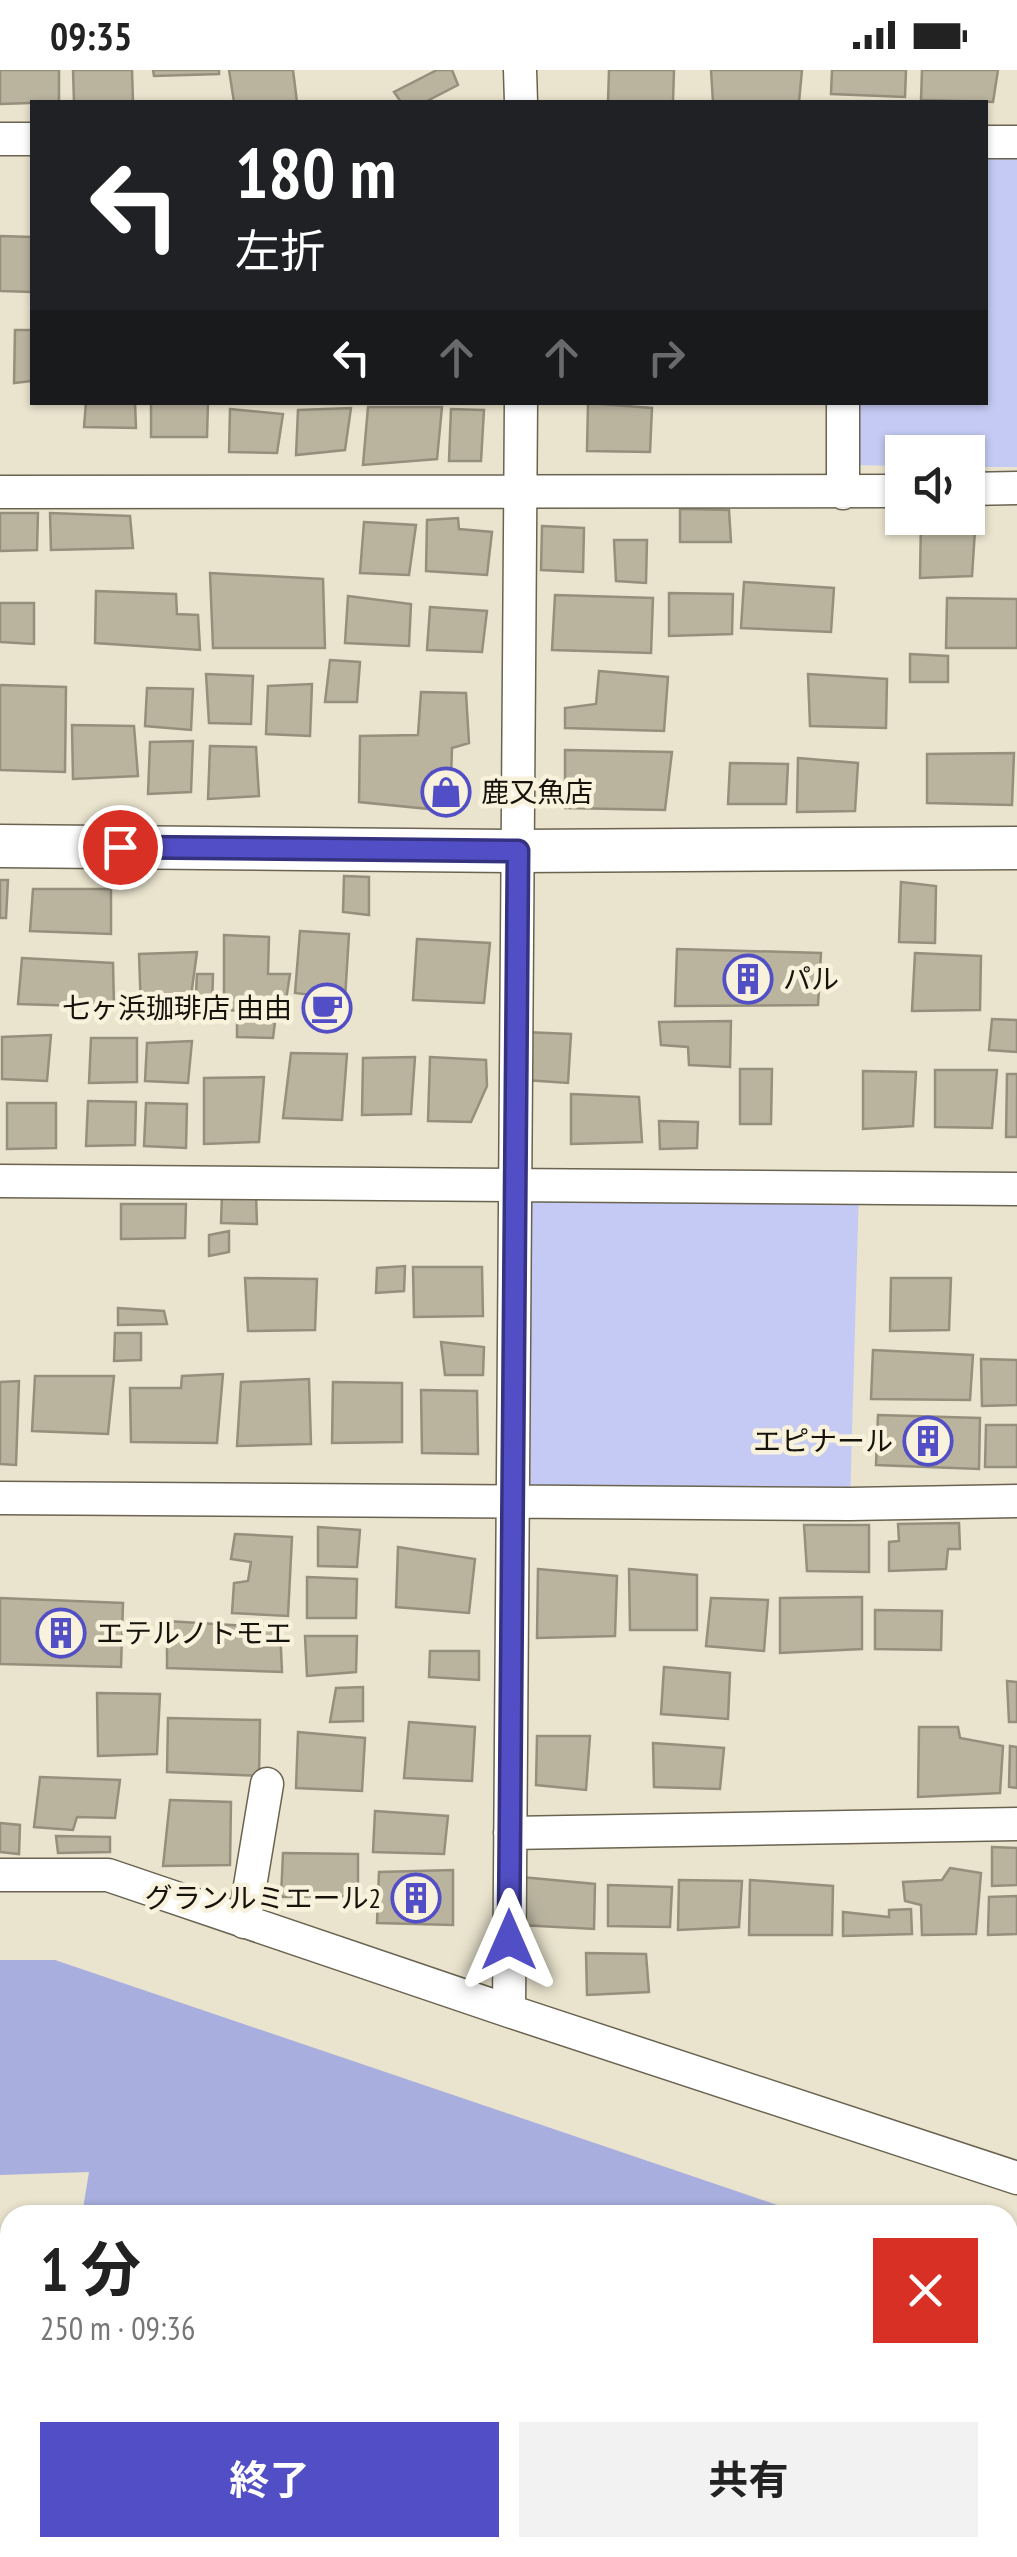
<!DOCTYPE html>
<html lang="ja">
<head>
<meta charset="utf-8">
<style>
	:root { --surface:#fff; --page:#f2f2f2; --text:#222; --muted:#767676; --accent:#524ec5 }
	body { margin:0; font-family:"PT Sans Narrow","Noto Sans JP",sans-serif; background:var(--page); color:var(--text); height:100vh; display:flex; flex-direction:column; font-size:38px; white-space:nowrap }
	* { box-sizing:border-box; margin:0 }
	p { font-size:32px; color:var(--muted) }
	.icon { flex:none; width:55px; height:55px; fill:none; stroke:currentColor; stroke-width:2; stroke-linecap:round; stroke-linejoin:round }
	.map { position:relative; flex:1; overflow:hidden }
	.sheet { position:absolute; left:0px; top:2135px; width:1018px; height:352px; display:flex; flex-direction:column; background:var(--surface); border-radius:30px 30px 0 0; box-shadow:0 2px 8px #0004 }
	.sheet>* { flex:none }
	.guide { position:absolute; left:30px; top:30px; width:958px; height:305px; border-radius:0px; box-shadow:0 2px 8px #0004; background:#202124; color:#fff; overflow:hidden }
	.fabs { position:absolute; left:885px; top:365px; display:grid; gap:20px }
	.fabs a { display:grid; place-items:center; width:100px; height:100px; border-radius:0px; background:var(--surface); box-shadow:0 2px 8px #0004; font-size:50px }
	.pin { position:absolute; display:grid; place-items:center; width:85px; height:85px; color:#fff; margin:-42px; border:5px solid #fff; border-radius:50%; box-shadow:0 2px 10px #0007 }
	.me { position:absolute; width:110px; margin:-55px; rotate:0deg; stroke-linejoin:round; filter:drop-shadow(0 0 8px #0008) }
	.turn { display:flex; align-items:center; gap:35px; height:210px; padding:0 40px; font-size:45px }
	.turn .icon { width:130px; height:130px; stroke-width:2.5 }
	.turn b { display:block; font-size:70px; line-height:85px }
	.lanes { display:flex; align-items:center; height:95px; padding:0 40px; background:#0003; justify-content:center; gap:50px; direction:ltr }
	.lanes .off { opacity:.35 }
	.round { display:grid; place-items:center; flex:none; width:105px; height:105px; border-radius:0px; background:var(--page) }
	.overview { display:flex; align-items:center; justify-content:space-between; height:170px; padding:0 40px }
	h1 { font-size:60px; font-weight:700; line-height:75px }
	.primary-button { display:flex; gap:20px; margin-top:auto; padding:20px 40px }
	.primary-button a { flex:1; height:115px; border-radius:0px; background:var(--accent); color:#fff; font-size:40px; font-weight:700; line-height:115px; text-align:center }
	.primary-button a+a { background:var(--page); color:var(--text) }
	.status { display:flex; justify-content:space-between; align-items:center; height:70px; padding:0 50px; background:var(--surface); direction:ltr }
	.status svg { height:28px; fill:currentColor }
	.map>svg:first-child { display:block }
	.green { fill:#c4caf3 }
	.forest { fill:#a8aedd }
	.building { fill:#bab49f; stroke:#958f7b; stroke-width:2.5 }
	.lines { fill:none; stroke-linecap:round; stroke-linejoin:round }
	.minor-casing { stroke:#696350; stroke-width:35 }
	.tertiary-casing { stroke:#696350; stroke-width:45 }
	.minor { stroke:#fff; stroke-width:32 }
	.tertiary { stroke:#fff; stroke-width:42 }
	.route-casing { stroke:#353380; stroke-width:25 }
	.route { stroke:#524ec5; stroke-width:18 }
	.labels { text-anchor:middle; stroke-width:9; stroke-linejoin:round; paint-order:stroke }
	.poi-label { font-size:28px; fill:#16130c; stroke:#f8f1db; text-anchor:start }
</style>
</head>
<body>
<div class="status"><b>09:35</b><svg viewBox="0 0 49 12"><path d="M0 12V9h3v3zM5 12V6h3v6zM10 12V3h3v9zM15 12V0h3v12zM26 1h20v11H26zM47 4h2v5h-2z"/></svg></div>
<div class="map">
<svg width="1017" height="2487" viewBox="0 0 1017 2487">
	<rect width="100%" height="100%" fill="#eae4ce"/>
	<path class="green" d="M985,86H1017V397H968V382H902V396L853,395L852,333L985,332Z
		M515,1115L859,1118L850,1434L513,1431Z"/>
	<path class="forest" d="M0,1890H55L807,2145H82L89,2102L0,2105Z
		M1008,2213L1017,2216V2443L1008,2446Z"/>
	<path class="building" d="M0,0H59V32L0,34Z
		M73,0H132L133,32H74Z
		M153,0H219V4L154,6Z
		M229,0H293L297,32H234Z
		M437,0H452L458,15L425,32H401L394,22Z
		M609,0H674L673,32H608Z
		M711,0H802L799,32H713Z
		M832,0H906L905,27L831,24Z
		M922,0H998L993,32L921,30Z
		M0,166L32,167V222L0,221Z
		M15,260H32V311L14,313Z
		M86,332H135L136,358L84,357Z
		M151,332H208L207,367H151Z
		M588,333L652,338L650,382L587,381Z
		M368,337H442L437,389L363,395Z
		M351,338L345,380L296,385L298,340Z
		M230,339L283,344L277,383L229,382Z
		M451,339L484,340L481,391H449Z
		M680,439L729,440L731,472H680Z
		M0,443H38L37,480L0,481Z
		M50,443L130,446L133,478L51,480Z
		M968,444L976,445L972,506L920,508L921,448H968Z
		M458,448L459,459L492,462L487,505L426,501L427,450Z
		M364,452L416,455L409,505L360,503Z
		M542,456L584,458L583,502L541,500Z
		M614,470H647L646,513L616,511Z
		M210,503L323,509L325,578H213Z
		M744,512L834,518L831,562L741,558Z
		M96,521L176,524L177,544L198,545L200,580L95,573Z
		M669,523L733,524L732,564L669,566Z
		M555,525L653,528L651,583L552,580Z
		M348,526L411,534L409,576L345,573Z
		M947,528L1017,529V578H946Z
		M0,533H34V574L0,572Z
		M430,537L487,541L482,582L427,580Z
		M910,584L948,586V612H910Z
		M330,590L360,592L357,632H325Z
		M599,601L668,607L664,661L565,658V638L596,634Z
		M206,604L253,606L251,654L209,653Z
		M808,604L887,609L886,658L810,656Z
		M312,614L310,666L266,664L268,616Z
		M0,615L66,617L65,702L0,700Z
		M147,618L193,619L191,660L145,656Z
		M421,622L466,623L469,673L452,678L450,741L359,732L360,666L418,665Z
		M72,655L134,656L138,706L73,709Z
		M193,671L191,722L148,724L150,672Z
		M210,676L256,677L259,726L208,729Z
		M565,680L672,682L665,740L565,738Z
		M1014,683L1012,735L927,733V684Z
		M798,688L858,693L855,741L797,742Z
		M730,693L788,694L786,734H728Z
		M344,806L369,807V845L343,842Z
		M0,810H8L6,848H0Z
		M901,812L936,816L935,873L899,872Z
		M33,819H111V864L30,861Z
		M300,861L349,864L345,929L295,923Z
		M224,865L269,867L268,904H290L284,943L224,940Z
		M417,869L490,873L484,933L413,930Z
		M677,879L821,883L818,935L675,936Z
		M197,882L189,941L141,939L139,884Z
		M915,883L981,886L980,940L912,941Z
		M22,888L113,893L114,937L18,934Z
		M197,904H213L212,939L195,942Z
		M992,949L1017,950V982L989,980Z
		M237,951L275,952L273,968L237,967Z
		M731,951L730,997L689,995L688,977L661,975L659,952Z
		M525,962L571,964L568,1013L525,1010Z
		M51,965L47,1011L2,1009V967Z
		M91,968H137V1012L89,1013Z
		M192,971L188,1013L145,1011L147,973Z
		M291,983L347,984L342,1050L283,1048Z
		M415,987L411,1044L362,1045L363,988Z
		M430,987L486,990L487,1016L471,1052L428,1051Z
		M740,999H772L771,1054H740Z
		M935,1000H997L992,1058L935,1057Z
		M863,1001L916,1002L913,1056L863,1059Z
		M1007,1004H1017V1067H1006Z
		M264,1007L259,1072L204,1074V1008Z
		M571,1024L639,1027L642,1072L571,1074Z
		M88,1031L136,1032L135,1075L86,1076Z
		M7,1033H56V1078L7,1079Z
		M146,1033L187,1034L186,1078L144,1076Z
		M659,1051L698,1052L697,1078L660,1079Z
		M222,1125H256L257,1154L221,1153Z
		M121,1134H186L185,1168L121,1169Z
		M229,1161V1182L209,1186V1165Z
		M405,1196L404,1221L376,1223L377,1198Z
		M413,1197H482L483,1246L414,1247Z
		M245,1208L317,1209L315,1260L248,1261Z
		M891,1208H951L949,1260L890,1261Z
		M118,1238L164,1241L167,1254L118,1255Z
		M115,1263H141V1290L114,1291Z
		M441,1272L484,1277L483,1305H445Z
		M873,1280L973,1285L970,1330L871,1329Z
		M981,1289L1017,1290V1335L982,1336Z
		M223,1304L217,1373L131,1372L130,1318H181L182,1306Z
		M35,1306H114L108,1364L32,1361Z
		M309,1309L311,1374L237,1376L241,1312Z
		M19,1311L16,1395L0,1394V1312Z
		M333,1312L402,1313V1372L332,1373Z
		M421,1320L477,1321L478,1384L422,1383Z
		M878,1345L980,1348L979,1399L876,1395Z
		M986,1355H1017V1397H985Z
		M959,1453L960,1479H948L946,1499L889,1501V1472L899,1471L898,1454Z
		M804,1455H869V1502L807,1501Z
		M318,1457L360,1460L357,1497L318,1496Z
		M235,1464L292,1467L288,1546L232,1543L234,1513L248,1511L251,1492L231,1489Z
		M398,1477L475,1489L469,1543L396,1537Z
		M538,1499L617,1506L615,1566L537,1568Z
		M629,1499L697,1505V1560H630Z
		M307,1507L357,1509L356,1548H307Z
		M862,1527V1579L780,1583V1528Z
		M0,1528L123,1533L121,1597L0,1594Z
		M711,1528L768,1530L764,1581L706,1576Z
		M875,1540L942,1541L941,1580L875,1579Z
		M167,1551L280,1558L282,1602L167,1598Z
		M305,1566H357L356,1602L307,1606Z
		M430,1581H479V1610L429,1607Z
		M664,1597L730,1603L728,1649L661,1644Z
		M1007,1611L1017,1612V1652H1009Z
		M363,1617V1651L330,1652L336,1618Z
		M97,1623L160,1624L157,1684L98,1686Z
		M168,1648L260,1650L259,1706L167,1702Z
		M409,1652L475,1657L472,1711L404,1708Z
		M919,1657H958L960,1668L1003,1676L1000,1723L918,1727Z
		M298,1662L365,1668L362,1721L296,1718Z
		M537,1666H590L586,1720L536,1715Z
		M653,1673L724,1678L720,1719L654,1717Z
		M1010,1676L1017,1677V1718L1009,1717Z
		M40,1707L120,1710L115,1748L77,1747L73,1760L34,1757Z
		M170,1730L231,1732L230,1795L163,1796Z
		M375,1741L448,1746L444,1784L373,1782Z
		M0,1753L20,1755L19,1784L0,1782Z
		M56,1766L110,1767V1782L58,1783Z
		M992,1777L1017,1778V1815L992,1816Z
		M283,1783L358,1784V1826L281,1827Z
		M950,1798L981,1803L976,1864L922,1865L921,1835L905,1831L903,1812L942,1810Z
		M453,1800V1855L377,1853L379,1802Z
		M521,1807L595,1814L594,1859L520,1855Z
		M679,1810L742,1811L739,1857L678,1860Z
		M750,1810L833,1816L832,1865H749Z
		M608,1815L672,1817L670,1857L608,1856Z
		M1017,1826V1864L988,1865L989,1827Z
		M911,1839L912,1864L843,1866V1842L889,1847V1840Z
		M586,1883L646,1884L649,1922L587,1925Z"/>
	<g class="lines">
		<g class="minor-casing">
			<path id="minor" d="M520,0L521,32
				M0,69H32
				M985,72H1017
				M968,419L1017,418
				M0,422L902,421
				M843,423V332
				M0,1111L1017,1119
				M0,1428L850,1434L1017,1431
				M510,1763L1017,1754
				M0,1805H108L509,1941L1017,2108
				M244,1852L267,1714
				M509,1941L521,332"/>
		</g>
		<g class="tertiary-casing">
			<path id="tertiary" d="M0,776L518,781L1017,778"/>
		</g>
		<use href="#minor" class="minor"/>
		<use href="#tertiary" class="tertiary"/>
	</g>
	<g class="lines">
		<g class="route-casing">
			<path id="route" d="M120,777L518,781L509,1870"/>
		</g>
		<use href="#route" class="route"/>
	</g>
	<defs>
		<g id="shop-ring" transform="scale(2.5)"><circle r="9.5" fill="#f8f1db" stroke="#524ec5" stroke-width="1.5"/><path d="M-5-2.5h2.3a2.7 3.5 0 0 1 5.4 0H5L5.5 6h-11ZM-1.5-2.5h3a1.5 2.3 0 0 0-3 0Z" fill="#524ec5"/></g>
		<g id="building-ring" transform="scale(2.5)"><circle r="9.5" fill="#f8f1db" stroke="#524ec5" stroke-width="1.5"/><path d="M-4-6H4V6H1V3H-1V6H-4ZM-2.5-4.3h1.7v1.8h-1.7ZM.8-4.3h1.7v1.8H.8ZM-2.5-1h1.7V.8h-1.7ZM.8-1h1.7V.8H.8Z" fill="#524ec5"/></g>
		<g id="cafe-ring" transform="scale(2.5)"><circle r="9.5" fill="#f8f1db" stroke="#524ec5" stroke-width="1.5"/><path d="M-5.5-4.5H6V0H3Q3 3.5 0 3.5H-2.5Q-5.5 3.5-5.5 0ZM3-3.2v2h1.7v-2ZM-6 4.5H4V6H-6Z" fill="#524ec5"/></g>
	</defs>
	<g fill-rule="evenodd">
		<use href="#shop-ring" x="446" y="722"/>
		<use href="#building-ring" x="748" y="909"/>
		<use href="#cafe-ring" x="327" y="938"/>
		<use href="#building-ring" x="928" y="1371"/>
		<use href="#building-ring" x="61" y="1563"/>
		<use href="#building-ring" x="416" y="1828"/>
	</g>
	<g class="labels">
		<g class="poi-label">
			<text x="481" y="732">鹿又魚店</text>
			<text x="783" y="919">パル</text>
			<text x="292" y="948" text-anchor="end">七ヶ浜珈琲店 由由</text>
			<text x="893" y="1381" text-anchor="end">エピナール</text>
			<text x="96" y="1573">エテルノトモエ</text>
			<text x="381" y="1838" text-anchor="end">グランルミエール2</text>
		</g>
	</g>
</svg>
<div class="fabs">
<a><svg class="icon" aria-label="sound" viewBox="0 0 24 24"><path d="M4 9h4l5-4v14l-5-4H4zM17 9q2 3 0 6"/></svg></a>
</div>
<div class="pin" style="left:120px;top:777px;background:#d93025"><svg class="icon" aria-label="arrive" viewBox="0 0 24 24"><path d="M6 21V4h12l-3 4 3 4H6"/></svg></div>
<svg class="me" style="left:509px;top:1870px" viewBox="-20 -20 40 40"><path d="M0-17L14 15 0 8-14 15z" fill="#524ec5" stroke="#fff" stroke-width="4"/></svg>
<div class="guide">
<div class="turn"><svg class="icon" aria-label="left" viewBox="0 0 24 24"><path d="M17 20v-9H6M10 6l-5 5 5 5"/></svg><div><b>180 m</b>左折</div></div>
<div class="lanes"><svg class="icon" aria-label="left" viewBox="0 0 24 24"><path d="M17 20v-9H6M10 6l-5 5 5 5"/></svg><svg class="icon off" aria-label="ahead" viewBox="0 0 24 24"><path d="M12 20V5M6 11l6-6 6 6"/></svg><svg class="icon off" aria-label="ahead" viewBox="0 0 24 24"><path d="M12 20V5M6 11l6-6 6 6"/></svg><svg class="icon off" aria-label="right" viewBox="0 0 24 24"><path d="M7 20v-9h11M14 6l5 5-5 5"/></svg></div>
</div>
<section class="sheet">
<div class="overview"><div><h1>1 分</h1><p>250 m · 09:36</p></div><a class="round" style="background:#d93025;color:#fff"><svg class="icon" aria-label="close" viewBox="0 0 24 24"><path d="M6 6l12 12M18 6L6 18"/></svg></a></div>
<div class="primary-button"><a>終了</a><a>共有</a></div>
</section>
</div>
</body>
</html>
